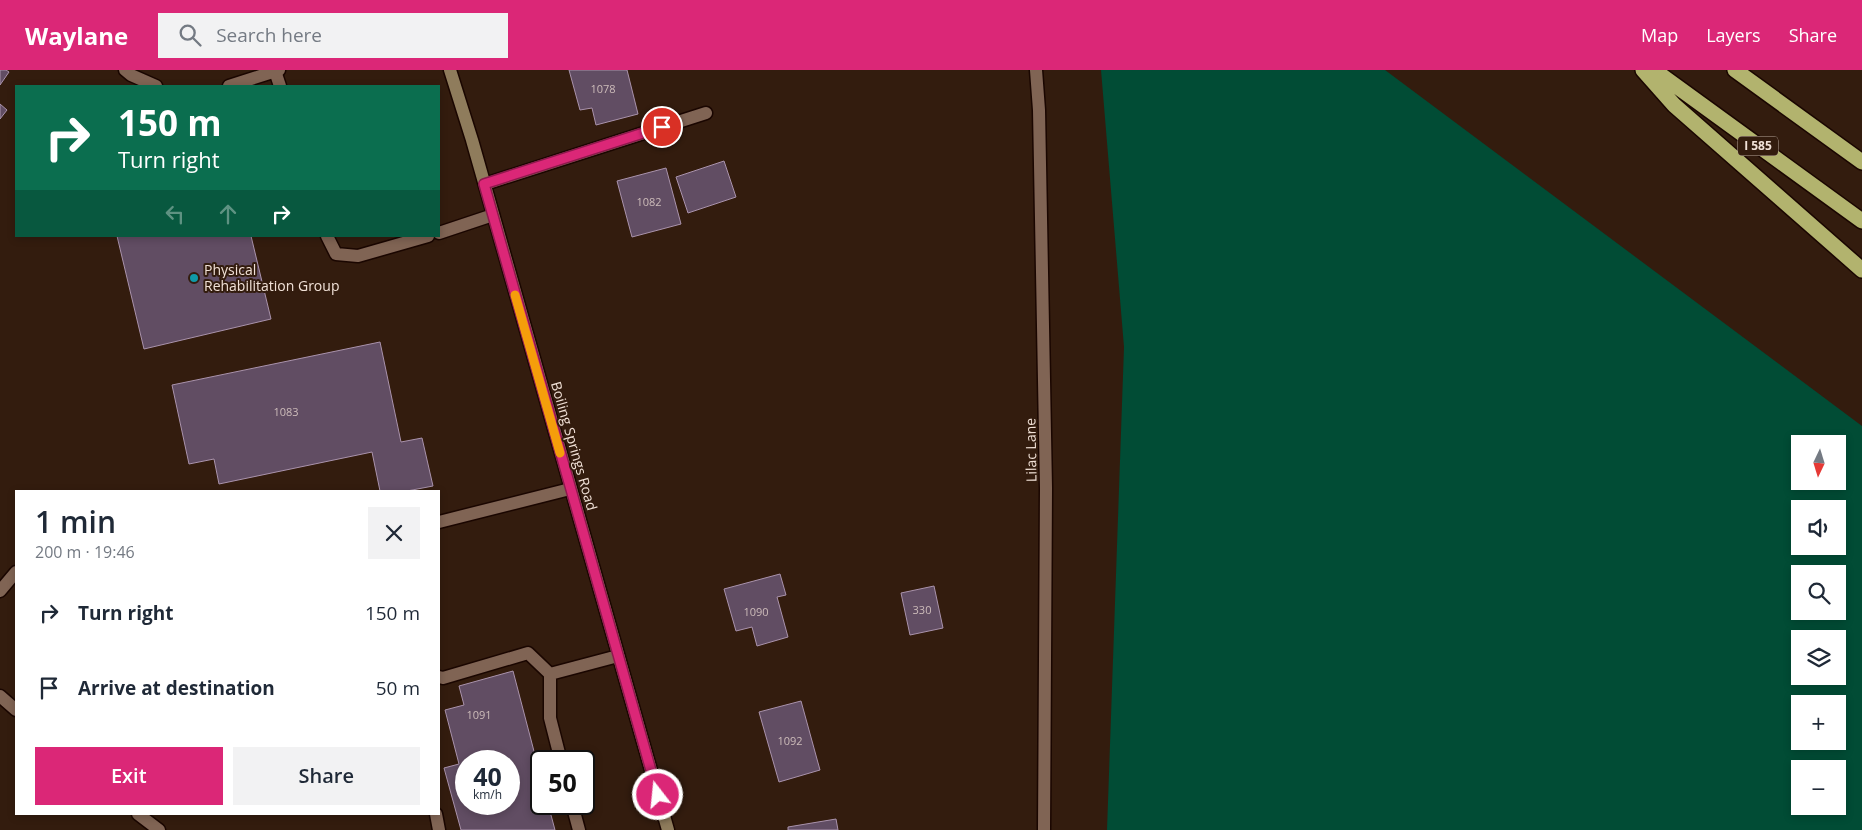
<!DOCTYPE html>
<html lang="en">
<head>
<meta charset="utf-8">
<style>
	:root { --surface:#fff; --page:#f2f2f3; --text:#1f2937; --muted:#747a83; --accent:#db2777 }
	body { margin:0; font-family:"Open Sans",sans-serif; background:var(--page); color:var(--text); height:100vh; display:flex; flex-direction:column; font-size:19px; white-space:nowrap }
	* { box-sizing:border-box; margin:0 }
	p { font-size:16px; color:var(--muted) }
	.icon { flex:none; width:28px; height:28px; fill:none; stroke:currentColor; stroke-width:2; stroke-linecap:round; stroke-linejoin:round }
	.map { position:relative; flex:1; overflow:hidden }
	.side { position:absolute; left:15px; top:420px; width:425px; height:325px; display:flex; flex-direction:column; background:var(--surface); border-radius:0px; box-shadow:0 2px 8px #0003 }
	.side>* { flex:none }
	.guide { position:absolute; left:15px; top:15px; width:425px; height:152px; border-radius:0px; box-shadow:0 2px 8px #0003; background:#0b6e4f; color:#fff; overflow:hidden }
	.needle { width:32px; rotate:184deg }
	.fabs { position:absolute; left:1791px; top:365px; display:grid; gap:10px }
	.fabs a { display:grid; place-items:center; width:55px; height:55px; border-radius:0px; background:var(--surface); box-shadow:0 2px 8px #0003; font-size:25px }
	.speed { position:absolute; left:455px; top:680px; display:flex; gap:10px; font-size:25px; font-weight:700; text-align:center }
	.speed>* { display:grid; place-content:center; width:65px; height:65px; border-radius:50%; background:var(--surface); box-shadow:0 2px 8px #0003; line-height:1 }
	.speed small { font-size:12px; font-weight:400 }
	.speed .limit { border:2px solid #111; border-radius:8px; background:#fff; color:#111 }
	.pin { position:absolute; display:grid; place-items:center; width:42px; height:42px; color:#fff; margin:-21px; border:2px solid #fff; border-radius:50%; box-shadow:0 1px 5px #0007 }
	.me { position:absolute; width:55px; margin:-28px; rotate:344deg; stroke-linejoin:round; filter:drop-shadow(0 0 4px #0008) }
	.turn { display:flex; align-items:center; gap:18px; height:105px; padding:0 20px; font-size:22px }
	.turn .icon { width:65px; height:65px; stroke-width:2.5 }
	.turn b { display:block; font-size:35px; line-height:42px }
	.lanes { display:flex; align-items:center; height:48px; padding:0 20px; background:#0003; justify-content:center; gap:25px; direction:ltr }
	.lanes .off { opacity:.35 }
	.round { display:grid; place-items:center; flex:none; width:52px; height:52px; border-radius:0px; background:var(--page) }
	.headline { display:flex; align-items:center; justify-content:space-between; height:85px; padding:0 20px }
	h1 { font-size:30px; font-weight:600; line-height:38px }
	.action { display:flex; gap:10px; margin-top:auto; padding:10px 20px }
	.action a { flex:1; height:58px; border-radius:0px; background:var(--accent); color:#fff; font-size:20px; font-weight:600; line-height:58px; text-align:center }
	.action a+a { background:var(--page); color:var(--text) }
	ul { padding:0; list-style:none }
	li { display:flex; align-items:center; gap:15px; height:75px; padding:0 20px }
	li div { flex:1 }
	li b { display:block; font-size:19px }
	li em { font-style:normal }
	header { display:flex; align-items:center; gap:30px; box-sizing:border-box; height:70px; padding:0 25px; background:var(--accent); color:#fff }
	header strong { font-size:24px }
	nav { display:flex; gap:28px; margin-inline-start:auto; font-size:18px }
	.search { width:350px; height:45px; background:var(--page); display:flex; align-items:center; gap:12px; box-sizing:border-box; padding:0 18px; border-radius:0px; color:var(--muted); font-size:19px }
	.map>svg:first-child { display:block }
	.green { fill:#014c35; fill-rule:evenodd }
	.building { fill:#614d63; stroke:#aa93ac; fill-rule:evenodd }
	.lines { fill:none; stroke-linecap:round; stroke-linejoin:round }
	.service-casing { stroke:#1a0600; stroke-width:15 }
	.minor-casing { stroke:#1a0600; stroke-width:15 }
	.secondary-casing { stroke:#1a0600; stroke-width:15 }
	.motorway-casing { stroke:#1a0600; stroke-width:18 }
	.service { stroke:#806454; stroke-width:12 }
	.minor { stroke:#806454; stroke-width:12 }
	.secondary { stroke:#8f7c5c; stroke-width:12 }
	.motorway { stroke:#b2b36e; stroke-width:15 }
	.route-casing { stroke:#8e194d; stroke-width:12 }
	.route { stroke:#db2777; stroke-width:9 }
	.slow { stroke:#f59e0b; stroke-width:9 }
	.culture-dot { fill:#0f9aa8; stroke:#331c0e; stroke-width:2 }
	.labels { text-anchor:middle; stroke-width:4; stroke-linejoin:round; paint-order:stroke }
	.number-label { font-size:11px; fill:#cdbcba }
	.shield { fill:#331c0e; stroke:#b8a69b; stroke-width:1 }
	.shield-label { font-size:12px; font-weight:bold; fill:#f1e1d7 }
	.poi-label { font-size:14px; fill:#f1e1d7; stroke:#331c0e; text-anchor:start }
	.street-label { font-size:14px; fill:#f1e1d7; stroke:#331c0e }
</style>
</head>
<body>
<header>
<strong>Waylane</strong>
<div class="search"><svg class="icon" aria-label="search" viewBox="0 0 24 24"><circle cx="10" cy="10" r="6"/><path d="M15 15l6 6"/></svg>Search here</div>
<nav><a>Map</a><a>Layers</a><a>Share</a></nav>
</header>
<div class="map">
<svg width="1862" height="760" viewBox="0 0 1862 760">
	<rect width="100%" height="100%" fill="#331c0e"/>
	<path class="green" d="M1101,0H1385L1862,356V760H1107L1124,277ZM1800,374H1838V411H1800ZM1800,439H1838V476H1800ZM1800,504H1838V541H1800ZM1800,569H1838V606H1800ZM1800,634H1838V671H1800ZM1800,699H1838V736H1800Z"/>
	<path class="building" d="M0,0H6L9,2L0,15Z
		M569,0H627L638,44L596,55L592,38L580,40Z
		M0,34L7,40L0,49Z
		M724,91L736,127L688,143L676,107Z
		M666,98L681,154L632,167L617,111Z
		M117,166H251L271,249L144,279Z
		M380,272L401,372L422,368L433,416L407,421H380L372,382L219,414L214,389L189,394L172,315Z
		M780,504L786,525L777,527L788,567L757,576L752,557L736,561L724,519Z
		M934,516L943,558L910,565L901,523Z
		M513,601L541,708V734H548L555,760H461L444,698L459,694L445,640L464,635L459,616ZM466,691H509V734H466Z
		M801,631L820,700L779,712L759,642Z
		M836,749L838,760H788V757Z"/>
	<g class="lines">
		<g class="service-casing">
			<path id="service" d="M275,1L280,16
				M485,114L706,43
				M439,163L493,145
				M327,166L336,184L358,186L428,166
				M439,452L570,419
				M0,521L16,502
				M550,604V648L561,691
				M439,607L443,608L528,583L550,604L618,586
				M572,734L579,760
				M436,744L439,760"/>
		</g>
		<g class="minor-casing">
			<path id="minor" d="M125,0L131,5L156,16
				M1036,0L1039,40L1046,418L1044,760
				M229,16L279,0
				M0,626L16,640
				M138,744L159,760"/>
		</g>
		<g class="secondary-casing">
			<path id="secondary" d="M450,0L472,70L668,760"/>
		</g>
		<g class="motorway-casing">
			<path id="motorway" d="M1643,0L1674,35L1862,200
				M1654,0L1862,151
				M1735,0L1862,92"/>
		</g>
		<use href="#service" class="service"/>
		<use href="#minor" class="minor"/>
		<use href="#secondary" class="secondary"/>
		<use href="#motorway" class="motorway"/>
	</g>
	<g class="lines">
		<g class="route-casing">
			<path id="route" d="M658,725L484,114L662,57"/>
		</g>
		<use href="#route" class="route"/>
		<path class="slow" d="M515,225L560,383"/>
	</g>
	<circle class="culture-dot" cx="194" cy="208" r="5"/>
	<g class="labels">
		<g class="number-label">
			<text x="603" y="23">1078</text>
			<text x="649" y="136">1082</text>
			<text x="286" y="346">1083</text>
			<text x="922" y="544">330</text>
			<text x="756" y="546">1090</text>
			<text x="479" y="649">1091</text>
			<text x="790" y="675">1092</text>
		</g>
		<rect class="shield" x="1738" y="66.5" width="40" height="19" rx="4"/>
		<g class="shield-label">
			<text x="1758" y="80">I 585</text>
		</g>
		<g class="poi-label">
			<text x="204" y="205">Physical<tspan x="204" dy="16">Rehabilitation Group</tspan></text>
		</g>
		<g class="street-label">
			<text transform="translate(574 376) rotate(74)" y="5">Boiling Springs Road</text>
			<text transform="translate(1031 380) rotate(-91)" y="5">Lilac Lane</text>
		</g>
	</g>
</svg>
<div class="fabs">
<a><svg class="needle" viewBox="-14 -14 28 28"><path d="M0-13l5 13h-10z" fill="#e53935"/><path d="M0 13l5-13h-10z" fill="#747a83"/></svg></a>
<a><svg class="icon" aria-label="sound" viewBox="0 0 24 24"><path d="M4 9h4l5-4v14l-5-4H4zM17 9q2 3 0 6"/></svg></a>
<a><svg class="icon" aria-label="search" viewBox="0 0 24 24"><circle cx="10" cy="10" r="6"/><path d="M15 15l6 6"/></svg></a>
<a><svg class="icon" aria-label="layers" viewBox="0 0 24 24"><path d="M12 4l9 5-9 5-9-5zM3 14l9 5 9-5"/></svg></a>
<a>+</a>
<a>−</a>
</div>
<div class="speed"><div>40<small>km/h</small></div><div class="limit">50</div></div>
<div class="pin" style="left:662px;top:57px;background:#d93025"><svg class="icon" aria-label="arrive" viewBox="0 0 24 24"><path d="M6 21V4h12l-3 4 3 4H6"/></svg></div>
<svg class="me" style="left:658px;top:725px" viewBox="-20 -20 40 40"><circle r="17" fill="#db2777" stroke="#fff" stroke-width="3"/><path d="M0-11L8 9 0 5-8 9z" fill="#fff"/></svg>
<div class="guide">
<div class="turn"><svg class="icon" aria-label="right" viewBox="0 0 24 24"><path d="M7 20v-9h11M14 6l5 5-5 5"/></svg><div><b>150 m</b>Turn right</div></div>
<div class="lanes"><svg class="icon off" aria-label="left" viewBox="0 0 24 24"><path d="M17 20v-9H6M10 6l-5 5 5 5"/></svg><svg class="icon off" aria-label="ahead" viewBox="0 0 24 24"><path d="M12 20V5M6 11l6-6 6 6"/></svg><svg class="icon" aria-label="right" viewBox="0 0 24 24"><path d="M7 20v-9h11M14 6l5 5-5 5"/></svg></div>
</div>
<section class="side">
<div class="headline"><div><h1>1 min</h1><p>200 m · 19:46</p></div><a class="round"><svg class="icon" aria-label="close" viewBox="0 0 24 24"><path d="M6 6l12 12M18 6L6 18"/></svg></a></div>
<ul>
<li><svg class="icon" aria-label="right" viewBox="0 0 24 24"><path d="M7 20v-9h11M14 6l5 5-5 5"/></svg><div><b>Turn right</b></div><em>150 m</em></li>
<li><svg class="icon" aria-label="arrive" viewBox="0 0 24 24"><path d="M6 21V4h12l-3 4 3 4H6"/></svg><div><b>Arrive at destination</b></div><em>50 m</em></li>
</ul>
<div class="action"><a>Exit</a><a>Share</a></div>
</section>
</div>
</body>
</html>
